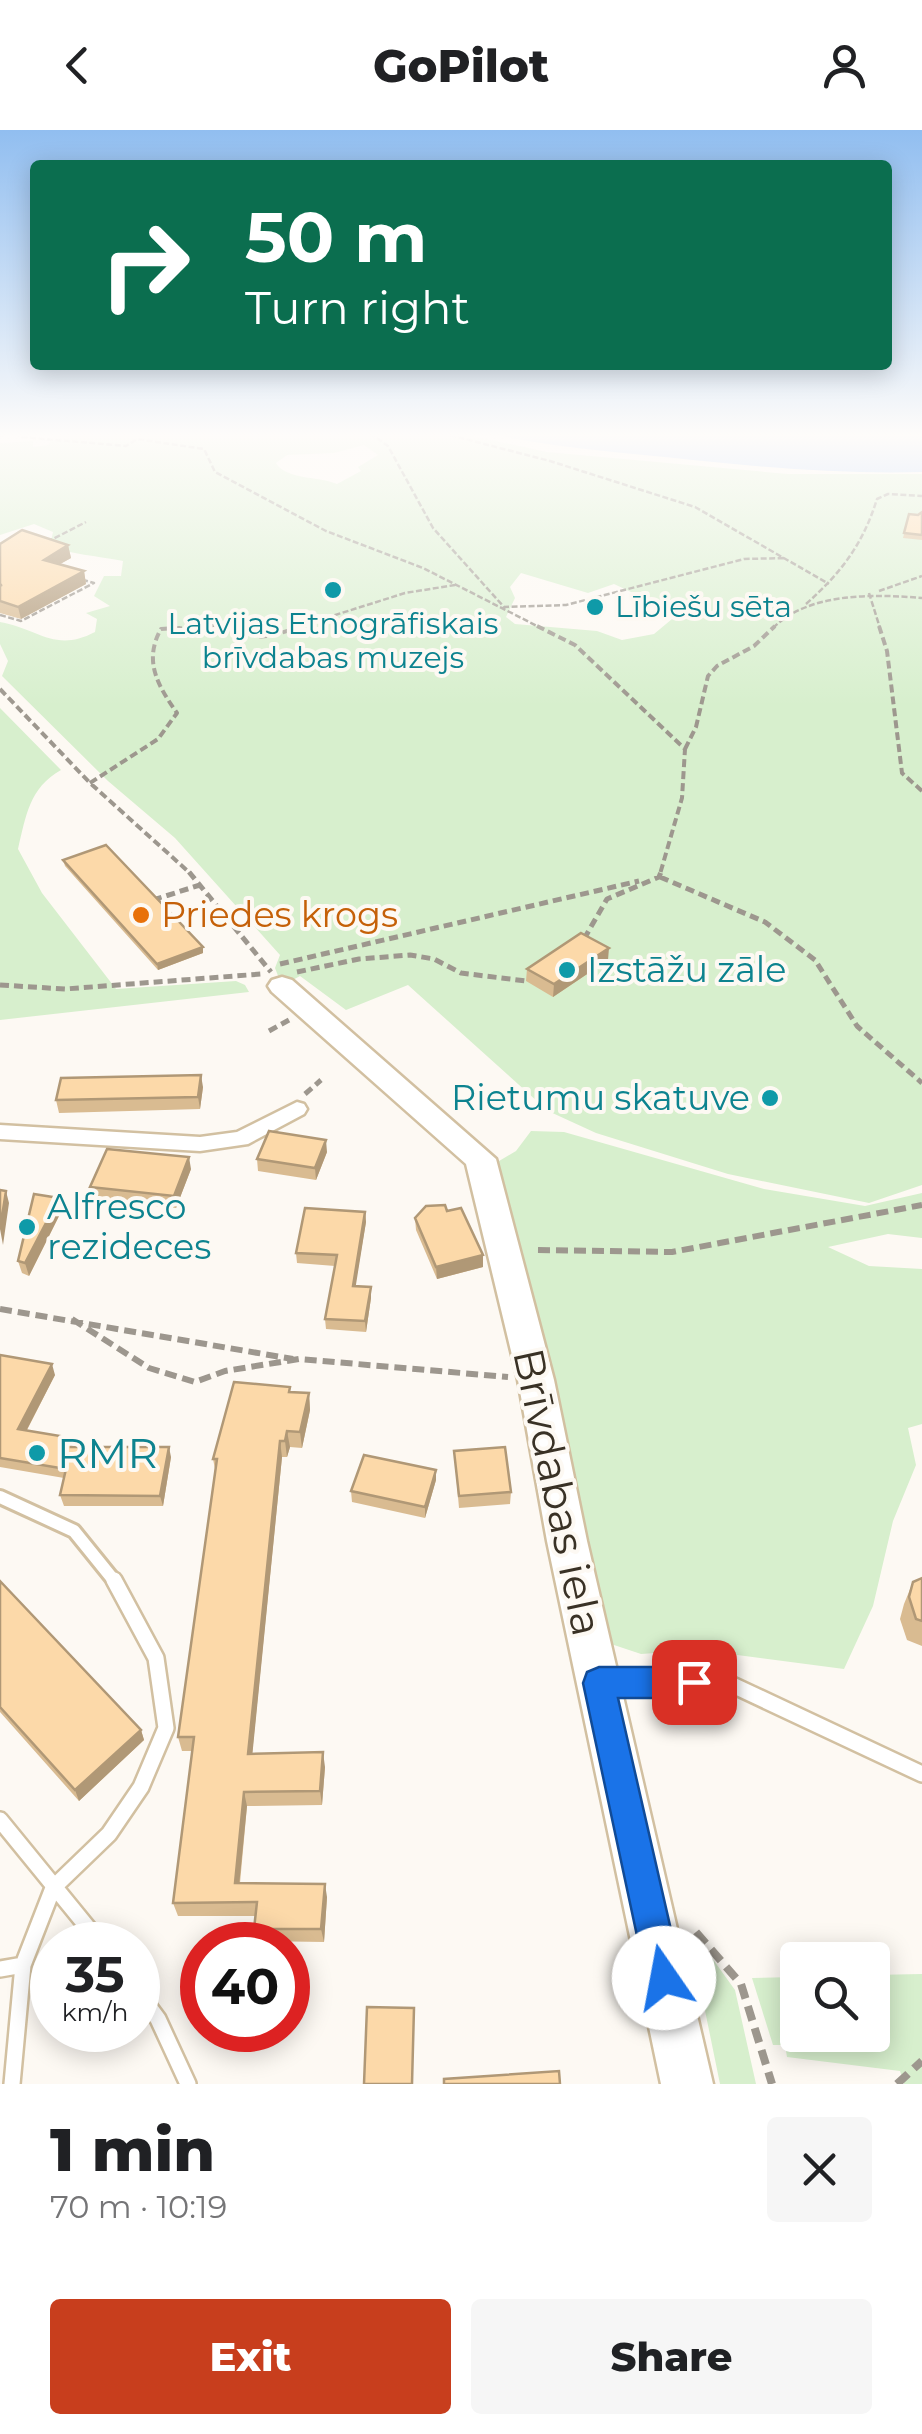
<!DOCTYPE html>
<html lang="en">
<head>
<meta charset="utf-8">
<style>
	:root { --surface:#fff; --page:#f6f6f6; --text:#202124; --muted:#757577; --accent:#c83e1d }
	body { margin:0; font-family:Montserrat,sans-serif; background:var(--page); color:var(--text); height:100vh; display:flex; flex-direction:column; font-size:38px; white-space:nowrap }
	* { box-sizing:border-box; margin:0 }
	p { font-size:32px; color:var(--muted) }
	.icon { flex:none; width:55px; height:55px; fill:none; stroke:currentColor; stroke-width:2; stroke-linecap:round; stroke-linejoin:round }
	.map { position:relative; height:1954px; overflow:hidden }
	.panel { display:flex; flex-direction:column; background:var(--surface); flex:1 }
	.panel>* { flex:none }
	.banner { position:absolute; left:30px; top:30px; width:862px; height:210px; border-radius:10px; box-shadow:0 5px 25px #0003; background:#0b6e4f; color:#fff; overflow:hidden }
	.fabs { position:absolute; left:780px; top:1812px; display:grid; gap:20px }
	.fabs a { display:grid; place-items:center; width:110px; height:110px; border-radius:10px; background:var(--surface); box-shadow:0 5px 25px #0003; font-size:50px }
	.speed { position:absolute; left:30px; top:1792px; display:flex; gap:20px; font-size:50px; font-weight:700; text-align:center }
	.speed>* { display:grid; place-content:center; width:130px; height:130px; border-radius:50%; background:var(--surface); box-shadow:0 5px 25px #0003; line-height:1 }
	.speed small { font-size:25px; font-weight:400 }
	.speed .limit { border:15px solid #d22; background:#fff; color:#111 }
	.pin { position:absolute; display:grid; place-items:center; width:85px; height:85px; color:#fff; margin:-42px; border-radius:20px; box-shadow:0 5px 15px #0006 }
	.me { position:absolute; width:110px; margin:-55px; rotate:348deg; stroke-linejoin:round; filter:drop-shadow(0 0 8px #0008) }
	.turn { display:flex; align-items:center; gap:35px; height:210px; padding:0 50px; font-size:45px }
	.turn .icon { width:130px; height:130px; stroke-width:2.5 }
	.turn b { display:block; font-size:70px; line-height:85px }
	.round { display:grid; place-items:center; flex:none; width:105px; height:105px; border-radius:10px; background:var(--page) }
	.overview { display:flex; align-items:center; justify-content:space-between; height:170px; padding:0 50px }
	h1 { font-size:60px; font-weight:800; line-height:75px }
	.action { display:flex; gap:20px; margin-top:auto; padding:20px 50px }
	.action a { flex:1; height:115px; border-radius:10px; background:var(--accent); color:#fff; font-size:40px; font-weight:800; line-height:115px; text-align:center }
	.action a+a { background:var(--page); color:var(--text) }
	header { display:flex; justify-content:space-between; align-items:center; height:130px; padding:0 50px; background:var(--surface); font-size:45px; font-weight:800 }
	.map>svg:first-child { display:block }
	.green { fill:#d7efcd; fill-rule:evenodd }
	.water { fill:#afcdfb }
	.lines { fill:none; stroke-linecap:round; stroke-linejoin:round }
	.lane-far1-casing { stroke:#d2c0a1; stroke-width:18 }
	.lane-casing { stroke:#d2c0a1; stroke-width:20 }
	.street-casing { stroke:#d2c0a1; stroke-width:5 }
	.secondary-casing { stroke:#d2c0a1; stroke-width:5 }
	.path-far4 { stroke:#9d978e; stroke-width:2.5; stroke-dasharray:6 2.5; stroke-linecap:butt }
	.path-far3 { stroke:#9d978e; stroke-width:4; stroke-dasharray:8 4; stroke-linecap:butt }
	.path-far2 { stroke:#9d978e; stroke-width:5; stroke-dasharray:9 5; stroke-linecap:butt }
	.path-far1 { stroke:#9d978e; stroke-width:6; stroke-dasharray:12 6; stroke-linecap:butt }
	.path { stroke:#9d978e; stroke-width:8; stroke-dasharray:15 8; stroke-linecap:butt }
	.lane-far1 { stroke:#fff; stroke-width:12 }
	.lane { stroke:#fff; stroke-width:15 }
	.street { fill:#fff; fill-rule:evenodd }
	.secondary { fill:#fff; fill-rule:evenodd }
	.wall { fill:#d9bb91 }
	.shaded-wall { fill:#b09876 }
	.building { fill:#fcd9a9; stroke:#b09876; stroke-width:2.5 }
	.route { fill:#1a73e8; stroke:#114b97; stroke-width:2.5 }
	.culture-dot { fill:#0f9aa8; stroke:#fdf9f3; stroke-width:4 }
	.food-dot { fill:#e8710a; stroke:#fdf9f3; stroke-width:4 }
	.labels { text-anchor:middle; stroke-width:8; stroke-linejoin:round; paint-order:stroke }
	.far-culture-label { font-size:30px; fill:#0d838f; stroke:#fdf9f3; text-anchor:start }
	.food-label { font-size:35px; fill:#c56008; stroke:#fdf9f3; text-anchor:start }
	.culture-label { font-size:35px; fill:#0d838f; stroke:#fdf9f3; text-anchor:start }
	.near-culture-label { font-size:42px; fill:#0d838f; stroke:#fdf9f3; text-anchor:start }
	.near-street-label { font-size:42px; fill:#393125; stroke:#fdf9f3 }
</style>
</head>
<body>
<header><svg class="icon" aria-label="back" viewBox="0 0 24 24"><path d="M15 5l-7 7 7 7"/></svg>GoPilot<svg class="icon" aria-label="person" viewBox="0 0 24 24"><circle cx="12" cy="8" r="4"/><path d="M4 21q1-7 8-7t8 7"/></svg></header>
<div class="map">
<svg width="922" height="1954" viewBox="0 0 922 1954">
	<rect width="100%" height="100%" fill="#fdf9f3"/>
	<path class="green" d="M62,303H459L547,322L788,344H922V1055L869,1073L728,1044L596,1003L535,975L538,972L408,855L346,880L300,846L282,856L275,838L280,825L175,708L108,651L2,546L8,531L0,514V492C39,499 55,523 95,502L97,489L86,483L110,476L94,466L104,446H121L123,431C104,427 63,423 50,416L53,402L34,394L0,405V313L33,311V317L48,315L53,307ZM364,315L378,325L358,337L361,341L337,354C319,346 286,350 276,333L287,325L334,323ZM521,443L588,463L614,454L678,484L654,504L622,510L597,501L515,494L506,487L515,468L510,457Z
		M0,578L61,640C29,658 26,686 18,719L42,763L116,859L236,851L245,855L249,862L0,890Z
		M531,1001L564,1002L764,1059L865,1076L922,1063V1108L888,1104L828,1117L869,1136L922,1139V1294L908,1298L916,1335L893,1391L873,1476L844,1539L699,1520L641,1524L602,1511L494,1034L516,1021Z
		M690,1807L699,1810L735,1860L756,1954H720Z
		M922,1844V1954H904L900,1941L787,1927L785,1915H773L752,1848L797,1847L798,1905H872L873,1845Z"/>
	<path class="water" d="M489,303H922V342C845,344 769,338 693,330C624,322 557,319 489,303Z"/>
	<g class="lines">
		<g class="lane-far1-casing">
			<path id="lane-far1" d="M0,1367L74,1401L116,1453"/>
		</g>
		<g class="lane-casing">
			<path id="lane" d="M608,1553L726,1552L922,1644
				M0,1690L102,1815
				M0,1839L23,1835
				M138,1862L158,1889L188,1954
				M12,1954L23,1835L53,1758L109,1704L141,1657L166,1598L156,1528L114,1450"/>
		</g>
		<g class="street-casing">
			<path id="street" d="M297,972L304,974L307,979L304,984L248,1014L200,1021L0,1009V995L200,1007L237,1002Z"/>
		</g>
		<g class="secondary-casing">
			<path id="secondary" d="M282,847L292,850L496,1029L554,1250L587,1411L713,1954H661L547,1411L518,1250L466,1034L272,862L268,856L272,850Z"/>
		</g>
		<path class="path-far4" d="M14,303L22,307L126,316L137,309L204,319L215,342L326,401L423,438L541,498
			M370,303L388,316L433,398L504,477L566,475L744,429L785,428
			M442,303L550,331L695,377L829,454
			M0,307L4,303
			M47,412L86,392
			M879,461L922,446
			M869,463L880,498
			M806,474C841,443 863,414 877,369L888,364L922,366
			M0,485L21,491L94,453L83,450
			M176,498L237,494L241,498
			M294,498L405,463L455,455
			M773,498C809,462 874,464 922,468"/>
		<path class="path-far3" d="M238,496C256,516 281,502 302,496
			M537,496L575,515L685,619L682,668L660,744
			M879,496L887,521L902,643L922,661
			M0,559L90,653L191,744
			M685,619L696,597L708,546L717,536L754,516L775,496
			M90,653L158,609L177,583C158,556 143,531 161,499L214,496"/>
		<path class="path-far2" d="M189,742L271,842
			M660,747L765,792L815,830L857,896L922,953
			M153,770L200,755
			M584,809L607,769L659,747L661,742
			M280,834L639,751
			M297,842L359,829L410,825L434,829L461,843L526,851
			M0,855L65,859L261,844
			M269,901L289,890
			M305,964L321,950"/>
		<path class="path-far1" d="M538,1120L672,1122L922,1075
			M0,1179L293,1229
			M72,1189L149,1238L195,1252L225,1241L299,1229L508,1247"/>
		<path class="path" d="M696,1802L741,1854L772,1954
			M897,1954L922,1931"/>
		<use href="#lane-far1" class="lane-far1"/>
		<use href="#lane" class="lane"/>
		<use href="#street" class="street"/>
		<use href="#secondary" class="secondary"/>
	</g>
	<path class="wall" d="M922,382V410L903,408L909,384L918,385Z
		M0,414L68,415L71,428L60,434L84,441L86,454L21,489L0,483Z
		M63,730L203,817V823L158,840L65,736Z
		M608,830L553,867L526,851L527,839Z
		M203,957L200,979L59,983L56,970Z
		M327,1022L316,1050L258,1041L257,1029Z
		M191,1039L176,1078L93,1070L90,1057Z
		M62,1080L29,1146L22,1143L18,1131Z
		M447,1081L483,1137L437,1149L416,1100L415,1088Z
		M365,1082L366,1092L355,1156L371,1168L366,1202L326,1199L325,1189L335,1136L297,1133L296,1123Z
		M0,1225L55,1245L27,1300L75,1317L171,1327L163,1376H64L60,1365L64,1348L0,1337Z
		M290,1257V1262L309,1263L310,1280L302,1318L290,1317L287,1327H282L252,1624L325,1637L322,1675L247,1676L240,1753L327,1767L324,1812L258,1811L254,1799L256,1786H178L173,1773L192,1621H182L178,1607L215,1339L213,1329Z
		M454,1321L511,1362L510,1374L459,1378Z
		M436,1350L425,1388L352,1372L351,1361Z
		M922,1448V1516L907,1510L900,1489L904,1474L913,1452Z
		M0,1451L141,1600L144,1610L79,1671L0,1582Z"/>
	<path class="shaded-wall" d="M68,415L71,428L46,442L44,430Z
		M84,441L86,454L21,489L18,477Z
		M203,817V823L158,840L157,834Z
		M609,818L608,830L553,867L554,854Z
		M201,945L203,957L200,979L198,967Z
		M326,1010L327,1022L316,1050L315,1038Z
		M189,1027L191,1039L176,1078L174,1066Z
		M6,1061L9,1073L3,1115L0,1099Z
		M59,1068L62,1080L29,1146L25,1133Z
		M365,1082L366,1092L354,1167L353,1156Z
		M483,1125V1137L437,1149L436,1137Z
		M371,1157V1168L366,1202L365,1191Z
		M52,1234L55,1245L22,1309L18,1299Z
		M309,1263L310,1280L302,1318L300,1302Z
		M287,1301L290,1317L287,1327L285,1311Z
		M280,1311L282,1327L251,1638L248,1624Z
		M169,1317L171,1327L163,1376L160,1366Z
		M436,1340V1350L425,1388V1377Z
		M141,1600L144,1610L79,1671L75,1660Z
		M323,1622L325,1637L322,1675L320,1661Z
		M244,1662L247,1676L238,1766L235,1753Z
		M325,1754L327,1767L324,1812L321,1799Z"/>
	<path class="building" d="M922,382V405L904,403L909,384L918,385Z
		M22,400L68,415L44,430L84,441L18,477L0,471V456L2,455H0V414Z
		M106,715L203,817L157,834L63,730Z
		M581,803L609,818L554,854L527,839Z
		M201,945L198,967L56,970L61,948Z
		M269,1001L326,1010L315,1038L257,1029Z
		M107,1019L189,1027L174,1066L90,1057Z
		M0,1060L6,1061L0,1099Z
		M34,1064L59,1068L25,1133L18,1131Z
		M445,1075L447,1081L461,1078L483,1125L436,1137L415,1088L426,1076Z
		M305,1078L365,1082L353,1156L371,1157L365,1191L325,1189L337,1125L296,1123Z
		M0,1225L52,1234L18,1299L72,1308L71,1317H169L160,1366L60,1365L66,1339L0,1328Z
		M234,1252L290,1257L289,1262L309,1263L300,1302L287,1301L285,1311H280L248,1624L323,1622L320,1661L244,1662L235,1753L325,1754L321,1799H254L257,1772L173,1773L194,1607H178L217,1329H213Z
		M505,1317L511,1362L459,1366L454,1321Z
		M364,1325L436,1340L425,1377L351,1361Z
		M922,1448V1491L916,1489L909,1467L913,1452Z
		M0,1451L141,1600L75,1660L0,1577Z
		M367,1877L414,1878L412,1954H364Z
		M559,1941L560,1954H444V1949Z"/>
	<linearGradient id="sky" x2="0" y2="1"><stop stop-color="#91bef0"/><stop offset="0.53" stop-color="#fefcfa"/><stop offset="1" stop-color="#fefcfa" stop-opacity="0"/></linearGradient>
	<rect width="922" height="576" fill="url(#sky)"/>
	<path class="route" d="M599,1537H694L706,1541L710,1552L706,1563L694,1568H618L682,1848L677,1861L664,1866L651,1861L646,1848L583,1553L587,1542Z"/>
	<g class="culture-dot">
		<circle cx="333" cy="460" r="10"/>
		<circle cx="595" cy="477" r="10"/>
		<circle cx="567" cy="840" r="10"/>
		<circle cx="770" cy="968" r="10"/>
		<circle cx="27" cy="1097" r="10"/>
		<circle cx="37" cy="1323" r="10"/>
	</g>
	<circle class="food-dot" cx="141" cy="785" r="10"/>
	<g class="labels">
		<g class="far-culture-label">
			<text x="615" y="487">Lībiešu sēta</text>
			<text x="333" y="504" text-anchor="middle">Latvijas Etnogrāfiskais<tspan x="333" dy="34">brīvdabas muzejs</tspan></text>
		</g>
		<g class="food-label">
			<text x="161" y="797">Priedes krogs</text>
		</g>
		<g class="culture-label">
			<text x="587" y="852">Izstāžu zāle</text>
			<text x="750" y="980" text-anchor="end">Rietumu skatuve</text>
			<text x="47" y="1089">Alfresco<tspan x="47" dy="40">rezideces</tspan></text>
		</g>
		<g class="near-culture-label">
			<text x="57" y="1338">RMR</text>
		</g>
		<g class="near-street-label">
			<text transform="translate(558 1362) rotate(78)" y="15">Brīvdabas iela</text>
		</g>
	</g>
</svg>
<div class="fabs">
<a><svg class="icon" aria-label="search" viewBox="0 0 24 24"><circle cx="10" cy="10" r="6"/><path d="M15 15l6 6"/></svg></a>
</div>
<div class="speed"><div>35<small>km/h</small></div><div class="limit">40</div></div>
<div class="pin" style="left:694px;top:1552px;background:#d93025"><svg class="icon" aria-label="arrive" viewBox="0 0 24 24"><path d="M6 21V4h12l-3 4 3 4H6"/></svg></div>
<svg class="me" style="left:664px;top:1848px" viewBox="-20 -20 40 40"><circle r="19" fill="#fff"/><path d="M0-13L10 11 0 6-10 11z" fill="#1a73e8"/></svg>
<div class="banner">
<div class="turn"><svg class="icon" aria-label="right" viewBox="0 0 24 24"><path d="M7 20v-9h11M14 6l5 5-5 5"/></svg><div><b>50 m</b>Turn right</div></div>
</div>
</div>
<section class="panel">
<div class="overview"><div><h1>1 min</h1><p>70 m · 10:19</p></div><a class="round"><svg class="icon" aria-label="close" viewBox="0 0 24 24"><path d="M6 6l12 12M18 6L6 18"/></svg></a></div>
<div class="action"><a>Exit</a><a>Share</a></div>
</section>
</body>
</html>
